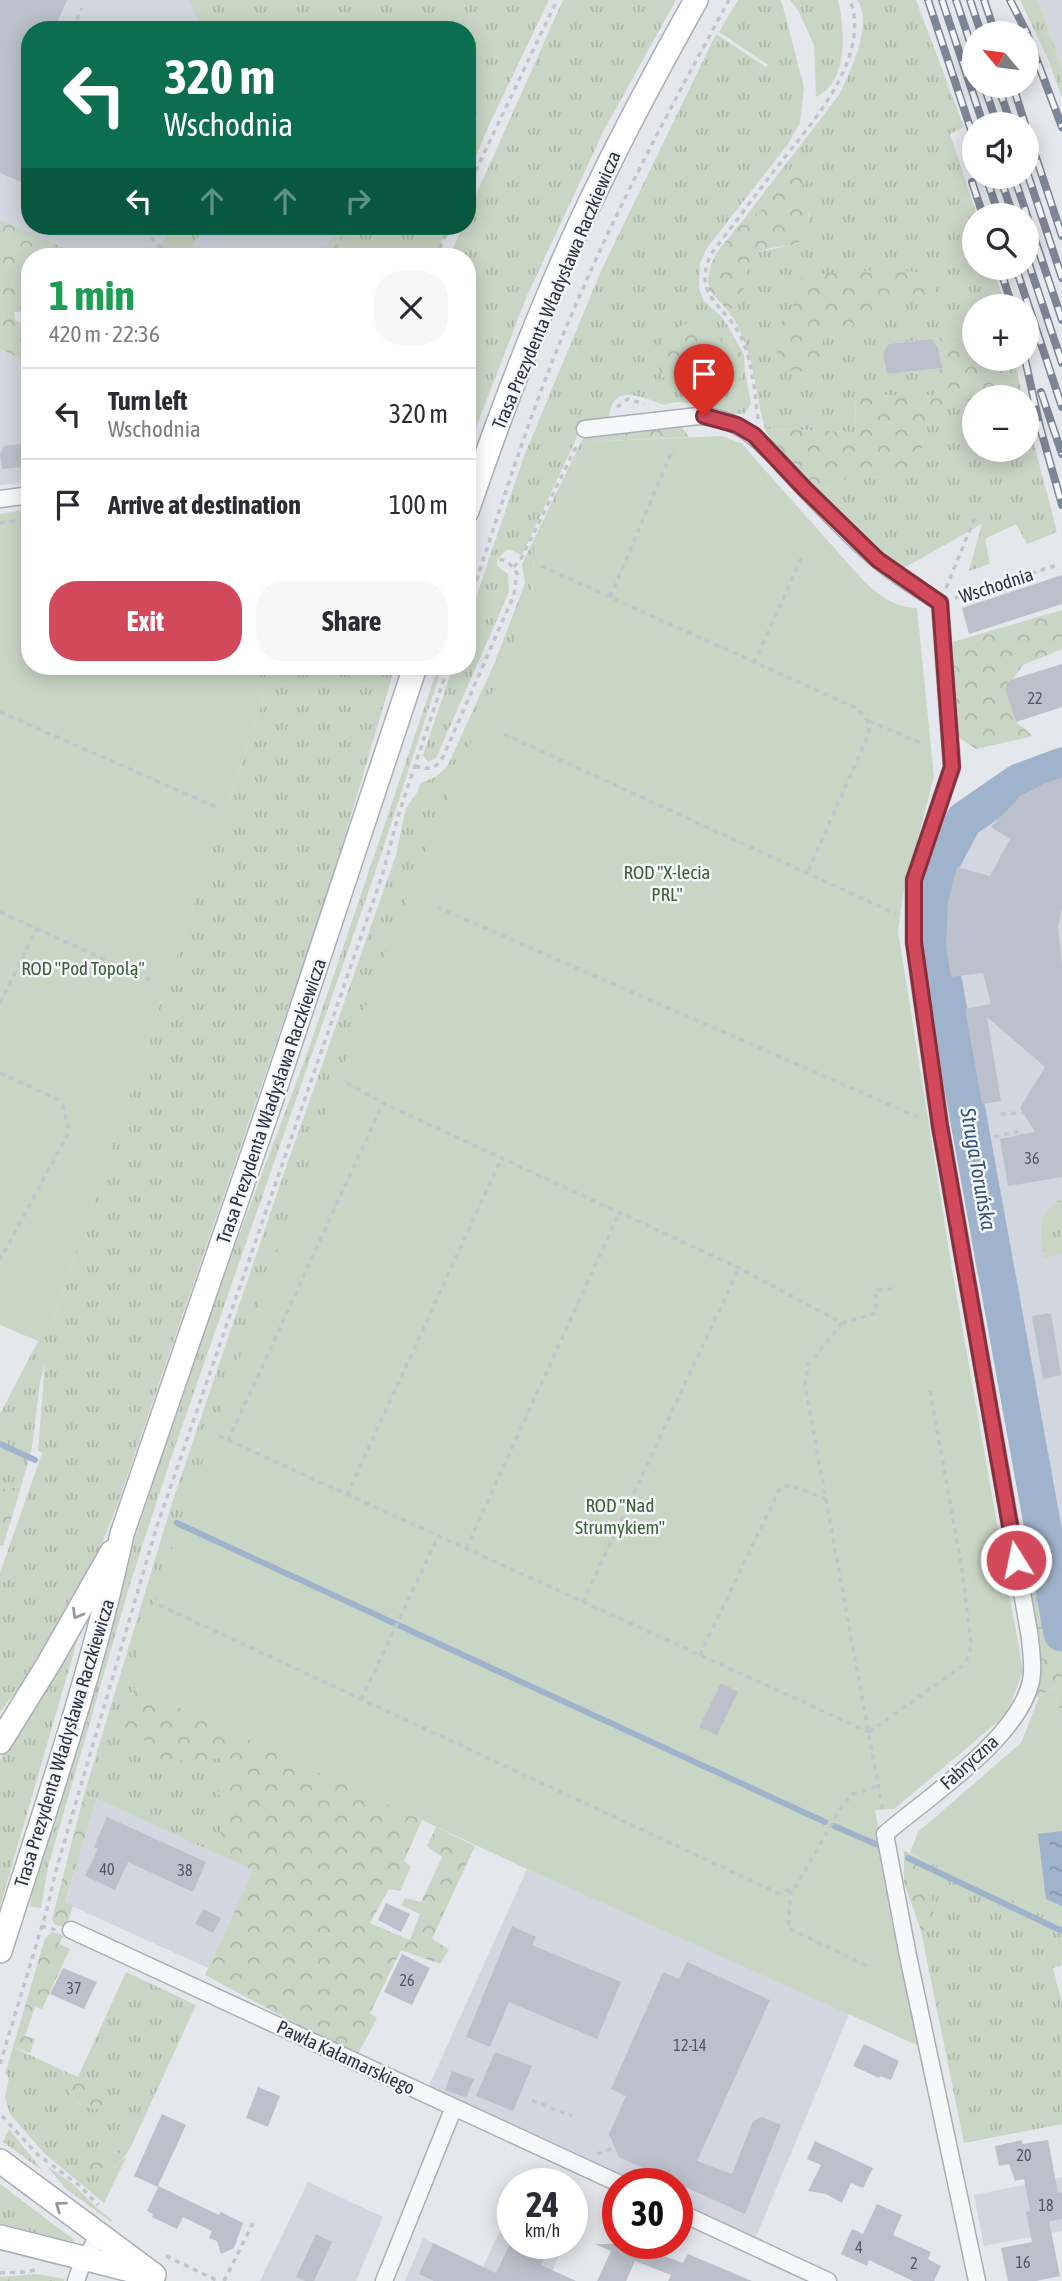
<!DOCTYPE html>
<html lang="en">
<head>
<meta charset="utf-8">
<style>
	:root { --surface:#fff; --page:#f7f7f7; --text:#2b2b33; --muted:#7c7c81; --line:#e1e1e2; --accent:#d1495b }
	body { margin:0; font-family:"Asap Condensed",sans-serif; background:var(--page); color:var(--text); height:100vh; display:flex; flex-direction:column; font-size:26px; white-space:nowrap }
	* { box-sizing:border-box; margin:0 }
	p { font-size:23px; color:var(--muted) }
	.icon { flex:none; width:38px; height:38px; fill:none; stroke:currentColor; stroke-width:2; stroke-linecap:round; stroke-linejoin:round }
	.map { position:relative; flex:1; overflow:hidden }
	.drawer { position:absolute; left:21px; top:248px; width:455px; height:427px; display:flex; flex-direction:column; background:var(--surface); border-radius:28px; box-shadow:0 4px 18px #0003 }
	.drawer>* { flex:none }
	.banner { position:absolute; left:21px; top:21px; width:455px; height:214px; border-radius:28px; box-shadow:0 4px 18px #0003; background:#0b6e4f; color:#fff; overflow:hidden }
	.needle { width:46px; rotate:299deg }
	.tools { position:absolute; left:962px; top:21px; display:grid; gap:14px }
	.tools a { display:grid; place-items:center; width:77px; height:77px; border-radius:50%; background:var(--surface); box-shadow:0 4px 18px #0003; font-size:35px }
	.speed { position:absolute; left:497px; top:2168px; display:flex; gap:14px; font-size:35px; font-weight:700; text-align:center }
	.speed>* { display:grid; place-content:center; width:91px; height:91px; border-radius:50%; background:var(--surface); box-shadow:0 4px 18px #0003; line-height:1 }
	.speed small { font-size:18px; font-weight:400 }
	.speed .limit { border:10px solid #d22; background:#fff; color:#111 }
	.pin { position:absolute; display:grid; place-items:center; width:60px; height:60px; color:#fff; margin:-72px -30px; border-radius:50% 50% 50% 0; rotate:-45deg; box-shadow:0 0 7px #0007 }
	.pin .icon { rotate:45deg }
	.me { position:absolute; width:77px; margin:-38px; rotate:350deg; stroke-linejoin:round; filter:drop-shadow(0 0 5px #0008) }
	.turn { display:flex; align-items:center; gap:24px; height:147px; padding:0 28px; font-size:32px }
	.turn .icon { width:91px; height:91px; stroke-width:2.5 }
	.turn b { display:block; font-size:49px; line-height:60px }
	.lanes { display:flex; align-items:center; height:66px; padding:0 28px; background:#0003; justify-content:center; gap:35px; direction:ltr }
	.lanes .off { opacity:.35 }
	.round { display:grid; place-items:center; flex:none; width:74px; height:74px; border-radius:28px; background:var(--page) }
	.summary { display:flex; align-items:center; justify-content:space-between; height:119px; padding:0 28px }
	h1 { font-size:42px; font-weight:700; line-height:52px; color:#1e9e55 }
	.action { display:flex; gap:14px; margin-top:auto; padding:14px 28px }
	.action a { flex:1; height:80px; border-radius:28px; background:var(--accent); color:#fff; font-size:28px; font-weight:700; line-height:80px; text-align:center }
	.action a+a { background:var(--page); color:var(--text) }
	ul { padding:0; list-style:none }
	li { display:flex; align-items:center; gap:21px; height:91px; padding:0 28px; border-top:2px solid var(--line) }
	li div { flex:1 }
	li b { display:block; font-size:26px }
	li em { font-style:normal }
	.map>svg:first-child { display:block }
	.built { fill:#d2d6de }
	.grass { fill:url(#grass-tufts) }
	.forest { fill:url(#forest-crowns) }
	.green { fill:#c9d6c5 }
	.water { fill:url(#water-ripples) }
	.lines { fill:none; stroke-linecap:round; stroke-linejoin:round }
	.stream { stroke:#9fb4cc; stroke-width:6 }
	.river { stroke:#9fb4cc; stroke-width:37 }
	.building { fill:#bbc0ca }
	.street-casing { stroke:#a9aeb7; stroke-width:19 }
	.secondary-casing { stroke:#a9aeb7; stroke-width:26 }
	.path { stroke:#c2c5cb; stroke-width:3.5; stroke-dasharray:5 5; stroke-linecap:butt }
	.street { stroke:#f7f8fa; stroke-width:16 }
	.secondary { stroke:#fff; stroke-width:23 }
	.rail-casing { stroke:#7d8696; stroke-width:8 }
	.rail { stroke:#f4f6f9; stroke-width:5; stroke-dasharray:16; stroke-linecap:butt }
	.oneway { stroke:#959aa2 }
	.route-casing { stroke:#882f3b; stroke-width:18 }
	.route { stroke:#d1495b; stroke-width:12 }
	.labels { text-anchor:middle; stroke-width:5; stroke-linejoin:round; paint-order:stroke }
	.number-label { font-size:16px; fill:#4f5766 }
	.street-label { font-size:19px; fill:#2b3445; stroke:#f4f6f9 }
	.park-label { font-size:19px; fill:#3f6138; stroke:#f4f6f9 }
	.water-label { font-size:21px; font-style:italic; fill:#34527a; stroke:#f4f6f9 }
</style>
</head>
<body>
<div class="map">
<svg width="1062" height="2281" viewBox="0 0 1062 2281">
	<defs>
		<pattern id="grass-tufts" width="24" height="20" patternUnits="userSpaceOnUse" patternTransform="scale(1.75)"><rect width="24" height="20" fill="#c9d6c5"/><path d="M3 7l-1-3M5 7V3M7 7l1-3M15 17l-1-3M17 17v-4M19 17l1-3" fill="none" stroke="#adb8ab"/></pattern>
		<pattern id="forest-crowns" width="20" height="18" patternUnits="userSpaceOnUse" patternTransform="scale(1.75)"><rect width="20" height="18" fill="#c9d6c5"/><path d="M2 6a3 3 0 1 1 6 0M12 15a3 3 0 1 1 6 0" fill="none" stroke="#adb8ab"/></pattern>
		<pattern id="water-ripples" width="26" height="14" patternUnits="userSpaceOnUse" patternTransform="scale(1.75)"><rect width="26" height="14" fill="#9fb4cc"/><path d="M2 4q2-2 4 0t4 0M15 11q2-2 4 0t4 0" fill="none" stroke="#8293a7"/></pattern>
	</defs>
	<rect width="100%" height="100%" fill="#e4e7ec"/>
	<path class="built" d="M0,0H255L242,30H30V226H354L335,257H67L0,226Z
		M1038,0H1062V67Z
		M0,349L30,363V482L0,485Z
		M1062,771V1576L1012,1306L1004,1230L983,1154L981,1116L941,945L946,872L965,831L1009,793Z
		M97,1799L253,1870L208,1968L65,1903Z
		M527,1869L849,2014L756,2237L677,2201V2184H642L429,2086Z
		M1062,2177V2231L984,2246L974,2195Z
		M308,2182L383,2217L356,2281H260Z
		M509,2211L513,2213V2244H564L548,2281H405L423,2238L483,2267Z"/>
	<path class="grass" d="M189,0H549L489,125L467,178V30H202Z
		M563,0H676L604,130L526,298L467,451V257H449L463,226H467V215Z
		M738,0H780L782,3L804,88L800,123L788,144L707,248L700,263L699,289L704,301L720,315L728,326L744,355L730,343L672,330C657,348 654,355 663,377L730,391L745,371L751,404L745,413C716,419 691,394 664,405C639,396 609,382 609,422L583,424L522,555L511,550H506L497,560V566L508,574L509,592L436,758L428,762L423,755L453,667H467V624L524,456L601,271L716,34L766,67L768,65L719,32Z
		M790,0H838C845,30 849,82 816,97L814,45L799,12Z
		M857,0H916L964,127L950,134L977,215L975,268H993L1006,306H975V334L888,344L883,354L887,374L942,368L934,395H856L855,432L765,429C754,389 754,347 729,312L747,285L746,265L759,252L797,244L809,216L800,186L804,171L798,165L759,212L743,220L839,95C850,73 874,23 857,0Z
		M1020,0H1038L1062,67V98L1048,59Z
		M171,226H205L188,253L204,257H150L166,238Z
		M338,226H448L435,257H321Z
		M975,400V450H1027V417L1057,532L1027,544L1016,524L985,539L990,564L969,571L982,524L902,569L803,480L834,489L849,476L915,477L931,407Z
		M583,438L586,442L534,549L532,597L356,1030L128,1682L135,1687L121,1726L164,1751L183,1758L217,1757L234,1770L217,1794L231,1803L213,1852L97,1799L84,1795L172,1503L283,1176L396,855L406,808L418,791L420,784L437,776L447,767L495,662L522,591L525,583L522,564Z
		M258,667H395L331,883L118,1503C90,1579 51,1649 0,1712V1573L42,1453L38,1451L45,1364L40,1382L32,1448L21,1487L0,1489V1414L38,1341L54,1318L263,700Z
		M438,667H442L375,873L171,1458L130,1584L48,1867L41,1908L30,1907L34,1883L133,1544L203,1331L308,1051Z
		M1062,1199V1253L1044,1258C1040,1233 1036,1212 1062,1199Z
		M77,1634H79L0,1907V1760L16,1729Z
		M932,1863L1062,1923V1965L1053,1968L1062,2003V2124L964,2143L921,1931L935,1926L930,1879Z
		M126,1972L196,2005L133,2142L126,2140L117,2152L91,2159L114,2168L127,2156L104,2203L44,2153L10,2114L5,2098L9,2078L5,2073L13,2047L64,2071C62,2085 71,2096 80,2105L105,2088L78,2077Z
		M9,2129L43,2171L3,2142Z
		M47,2166L74,2185L97,2208L112,2220L111,2222L65,2188Z
		M0,2184L73,2239L75,2242L74,2245L0,2229Z
		M36,2274L65,2279L64,2281H0V2277Z"/>
	<path class="forest" d="M798,165L804,171C798,196 810,200 808,220C806,257 778,240 758,253C754,256 750,262 746,265L747,285L729,312L709,290L708,278L711,264L718,251L743,220L759,212Z
		M0,220L80,255V257H30V312H14L15,320L30,327V363L0,349Z
		M878,270L923,272L933,282L938,298L918,301L907,294L895,297L882,316L842,330L820,326C826,346 823,358 807,372L787,370C771,345 769,329 794,310L790,296L791,282L807,275Z
		M689,323C711,330 727,339 744,355L745,371L730,391C711,392 681,391 665,378C650,365 659,339 673,329C677,327 684,325 689,323Z
		M975,334V359H1015L1021,392L991,397H975V400L931,408L915,478L849,476L834,489L803,480L774,446L765,429L855,432L856,395H934C941,372 945,361 932,339Z
		M681,426L689,437L586,442L583,438L586,435Z
		M1062,610V649L1023,665L1005,689L1016,722L1033,736L976,749L957,736L953,642Z
		M921,916H943L941,945L981,1116L983,1154L1004,1230L1010,1285H989L977,1273Z
		M1012,1306L1062,1576V1728L1055,1686L1039,1697H1034L1040,1671L1027,1586L1035,1563L995,1307Z
		M21,1487L3,1546L0,1545V1489Z
		M135,1687L422,1820L404,1861L411,1867L400,1891L389,1889L370,1923L410,1940L420,1914L401,1905L405,1898L421,1902L442,1857L427,1846L436,1827L475,1846L432,1939L449,1949L440,1964L401,1950L370,2013L377,2018L357,2056L205,1975L253,1870L213,1852L231,1803L217,1794L234,1770L217,1757L202,1767L183,1758L171,1772L157,1763L163,1751L121,1726Z
		M84,1795L97,1799L65,1902L73,1906L66,1927L55,1925L52,1919Z
		M904,1851L932,1863L930,1879L935,1926L921,1931L904,1882Z
		M52,1932L64,1935L59,1944L70,1949L42,2009L35,2007L25,2036L35,2039L30,2053L13,2047L45,1938Z
		M64,2071L105,2088L107,2099L101,2109C80,2112 61,2091 64,2071Z
		M126,2140L133,2142C124,2161 111,2177 87,2174L85,2167L91,2159L117,2152Z"/>
	<path class="green" d="M721,436L741,443L861,578C877,594 894,608 917,608L934,777L903,895L898,931L952,1269L1023,1671L1007,1714L894,1809L875,1810L919,2046L527,1869L135,1687L128,1682L178,1531L356,1030L428,844L532,597L534,549L586,442Z
		M30,509V667H258L263,700L54,1318L38,1341L0,1325V514Z
		M1055,1686L1062,1728V1923L910,1853L918,1832L1021,1743L1039,1697Z"/>
	<path class="water" d="M1062,1831V1906L1046,1899L1038,1834Z"/>
	<g class="lines">
		<path class="stream" d="M0,1444L35,1460
			M177,1523L825,1822
			M834,1826L878,1845
			M908,1858L1062,1931"/>
		<path class="river" d="M1062,766L1019,782L964,820L936,872V940L1062,1633"/>
	</g>
	<path class="building" d="M0,0H67L54,30H30V186L0,173Z
		M932,339L938,348L942,368L887,374L883,354L888,344Z
		M30,443V466L2,469L0,454L4,446Z
		M1062,575V604L969,634L962,608Z
		M1062,664V707L1016,722L1005,689L1010,680Z
		M1062,777V908L1058,926L1062,963V1177L1008,1186L1000,1139L1035,1132L1020,1108L1045,1067L987,1017L1001,1101L982,1104L965,1009L991,1004L983,973L951,977L946,946L948,902L957,867L990,876L1010,839L991,827L1020,796L1043,784Z
		M1051,1313L1061,1375L1043,1379L1032,1316Z
		M721,1683L738,1692L717,1735L699,1727Z
		M107,1817L206,1862L193,1892L128,1862L115,1890L85,1876L98,1849L94,1847Z
		M386,1903L410,1914L401,1932L378,1920Z
		M203,1909L221,1918L213,1933L195,1924Z
		M512,1926L536,1937L532,1945L621,1982L597,2039L509,2002L490,2047L466,2037Z
		M402,1954L430,1968L412,2005L384,1992Z
		M687,1962L770,2000L697,2161L732,2174L753,2121L762,2117L781,2125L745,2214L619,2157L609,2134L626,2096L611,2089L663,1972L679,1979Z
		M63,1968L97,1982L84,2009L50,1994Z
		M864,2044L899,2061L891,2080L880,2076L879,2078L853,2066Z
		M495,2052L532,2066L513,2111L476,2096Z
		M452,2071L474,2079L466,2098L445,2090Z
		M258,2087L280,2096L268,2127L246,2118Z
		M162,2114L186,2125L158,2186L219,2215L221,2212L243,2223L234,2248L221,2254L217,2241L209,2238L212,2231L183,2217L177,2229L152,2217L153,2214L147,2211L158,2187L134,2176Z
		M1022,2140V2144L1048,2140L1058,2193L1062,2192V2219L1049,2221L1060,2276L1036,2281H1008L1001,2248L1032,2242L1026,2212L1030,2211L1024,2179L1015,2181L1009,2164L999,2166L995,2146Z
		M815,2141L873,2168L863,2188L851,2183L842,2203L826,2194L808,2191L821,2165L807,2159Z
		M877,2204L902,2215L893,2235L931,2252L928,2259L941,2266L934,2281H913L869,2260L867,2266L841,2254L852,2229L863,2234Z
		M316,2234L332,2242L314,2281H305L296,2277Z
		M433,2243L496,2273L510,2244H551L541,2265L576,2281H434L419,2274Z
		M595,2244H657L653,2252L683,2263L688,2254L752,2281H668L671,2275L635,2261L626,2281H597L611,2251Z"/>
	<g class="lines">
		<g class="street-casing">
			<path id="street" d="M585,429L698,416C749,417 772,456 805,489C828,513 852,539 878,560C897,576 919,589 940,603L952,767L914,880V942L940,1126L1030,1638C1031,1651 1034,1668 1031,1681C1019,1738 928,1797 885,1834L908,1956L977,2281
				M0,499L30,495
				M71,1930L620,2184
				M677,2211L828,2281
				M76,2281L81,2267L100,2233
				M384,2281L454,2107"/>
		</g>
		<g class="secondary-casing">
			<path id="secondary" d="M467,511C505,400 547,289 599,184C629,122 662,61 696,0
				M0,1742L49,1663L112,1552
				M0,1951C44,1813 92,1675 122,1534L275,1089L415,667
				M0,2161L154,2275
				M0,2237L146,2274"/>
		</g>
		<path class="path" d="M73,29L82,8
			M467,189L557,0
			M151,237C157,248 173,255 185,257
			M330,257L349,226
			M435,257L450,226
			M617,407L628,399L644,404
			M758,419C755,394 753,367 744,344C730,305 690,300 711,254C733,225 755,196 777,167C810,125 872,58 850,0
			M0,523L30,519
			M541,566L854,707C865,715 869,720 869,733L807,874
			M514,567L522,557L578,443
			M946,588L976,515
			M610,597L673,449
			M955,598L1057,565
			M467,609C501,507 531,408 574,309C619,203 674,101 729,0
			M754,663L802,557
			M0,712L218,808
			M869,721L921,743
			M504,734L896,914
			M415,766C429,770 435,770 443,757L514,595L517,573L509,563L498,558
			M437,907L922,1119
			M0,912L152,981
			M0,1003L37,928
			M0,1073L57,1099L63,1106L69,1132L0,1260
			M347,1083L383,1103L739,1268L842,1323L876,1313V1290L893,1289
			M1001,1114L1023,1113
			M994,1137L1021,1131L1022,1135
			M842,1323L808,1365L805,1385L883,1812
			M219,1436L869,1732
			M228,1441L383,1103
			M347,1495L502,1157
			M466,1549L619,1213
			M583,1602L739,1268
			M159,1605L778,1893L791,1890L796,1886L842,1806L853,1794L878,1786
			M700,1655L780,1488L790,1485L826,1499
			M361,1700L438,1537
			M869,1732L961,1667L969,1656L971,1643L962,1570L930,1390
			M791,1890L788,1928L867,1966
			M41,1926L56,1930
			M0,2064L48,1906L55,1874L156,1529L382,876L399,813L448,667
			M532,2100L572,2116
			M2,2116L37,2154L80,2186L98,2205
			M597,2154L611,2149
			M166,2256L218,2281
			M0,2273L26,2272L39,2269
			M224,2281L253,2223"/>
		<use href="#street" class="street"/>
		<use href="#secondary" class="secondary"/>
		<g class="rail-casing">
			<path id="rail" d="M928,0L975,142
				M942,0L983,124
				M956,0L975,57
				M970,0L981,33
				M984,0L995,33
				M1010,0L1027,33
				M1027,34L1062,127
				M984,86L997,124
				M998,86L1011,124
				M1013,86L1025,124
				M1027,130L1062,236
				M1027,172L1062,278
				M986,177L999,215
				M1000,177L1013,215
				M1014,177L1027,215
				M972,182L983,215
				M1027,216L1062,320
				M1027,258L1062,363
				M1000,268L1012,306
				M1016,268L1062,407
				M1025,359L1040,427L1062,505
				M1041,392L1062,454"/>
		</g>
		<use href="#rail" class="rail"/>
	</g>
	<defs><path id="oneway-chevron" d="M-2-3.5L2.5 0L-2 3.5" fill="none" stroke-width="1.6" stroke-linecap="round" stroke-linejoin="round" transform="scale(1.75)"/></defs>
	<g class="oneway">
		<use href="#oneway-chevron" transform="translate(77 1614) rotate(120)"/>
		<use href="#oneway-chevron" transform="translate(60 2206) rotate(-144)"/>
	</g>
	<g class="lines">
		<g class="route-casing">
			<path id="route" d="M704,416L737,425L754,435L804,488L878,560L940,603L952,767L914,880V942L940,1126L1016,1560"/>
		</g>
		<use href="#route" class="route"/>
	</g>
	<g class="labels">
		<g class="number-label">
			<text x="1035" y="704">22</text>
			<text x="1032" y="1164">36</text>
			<text x="107" y="1875">40</text>
			<text x="185" y="1876">38</text>
			<text x="407" y="1986">26</text>
			<text x="74" y="1994">37</text>
			<text x="690" y="2051">12-14</text>
			<text x="1024" y="2161">20</text>
			<text x="1046" y="2211">18</text>
			<text x="859" y="2253">4</text>
			<text x="1023" y="2268">16</text>
			<text x="914" y="2269">2</text>
		</g>
		<g class="street-label">
			<text transform="translate(556 290) rotate(-67)" y="7">Trasa Prezydenta Władysława Raczkiewicza</text>
			<text transform="translate(996 585) rotate(-18)" y="7">Wschodnia</text>
			<text transform="translate(271 1101) rotate(-71)" y="7">Trasa Prezydenta Władysława Raczkiewicza</text>
			<text transform="translate(64 1743) rotate(-73)" y="7">Trasa Prezydenta Władysława Raczkiewicza</text>
			<text transform="translate(969 1762) rotate(-42)" y="7">Fabryczna</text>
			<text transform="translate(346 2057) rotate(25)" y="7">Pawła Kałamarskiego</text>
		</g>
		<g class="park-label">
			<text x="667" y="879">ROD "X-lecia<tspan x="667" dy="22">PRL"</tspan></text>
			<text x="83" y="975">ROD "Pod Topolą"</text>
			<text x="620" y="1512">ROD "Nad<tspan x="620" dy="22">Strumykiem"</tspan></text>
		</g>
		<g class="water-label">
			<text transform="translate(978 1169) rotate(80)" y="7">Struga Toruńska</text>
		</g>
	</g>
</svg>
<div class="tools">
<a><svg class="needle" viewBox="-14 -14 28 28"><path d="M0-13l5 13h-10z" fill="#e53935"/><path d="M0 13l5-13h-10z" fill="#7c7c81"/></svg></a>
<a><svg class="icon" aria-label="sound" viewBox="0 0 24 24"><path d="M4 9h4l5-4v14l-5-4H4zM17 9q2 3 0 6"/></svg></a>
<a><svg class="icon" aria-label="search" viewBox="0 0 24 24"><circle cx="10" cy="10" r="6"/><path d="M15 15l6 6"/></svg></a>
<a>+</a>
<a>−</a>
</div>
<div class="speed"><div>24<small>km/h</small></div><div class="limit">30</div></div>
<div class="pin" style="left:704px;top:416px;background:#d93025"><svg class="icon" aria-label="arrive" viewBox="0 0 24 24"><path d="M6 21V4h12l-3 4 3 4H6"/></svg></div>
<svg class="me" style="left:1016px;top:1560px" viewBox="-20 -20 40 40"><circle r="17" fill="#d1495b" stroke="#fff" stroke-width="3"/><path d="M0-11L8 9 0 5-8 9z" fill="#fff"/></svg>
<div class="banner">
<div class="turn"><svg class="icon" aria-label="left" viewBox="0 0 24 24"><path d="M17 20v-9H6M10 6l-5 5 5 5"/></svg><div><b>320 m</b>Wschodnia</div></div>
<div class="lanes"><svg class="icon" aria-label="left" viewBox="0 0 24 24"><path d="M17 20v-9H6M10 6l-5 5 5 5"/></svg><svg class="icon off" aria-label="ahead" viewBox="0 0 24 24"><path d="M12 20V5M6 11l6-6 6 6"/></svg><svg class="icon off" aria-label="ahead" viewBox="0 0 24 24"><path d="M12 20V5M6 11l6-6 6 6"/></svg><svg class="icon off" aria-label="right" viewBox="0 0 24 24"><path d="M7 20v-9h11M14 6l5 5-5 5"/></svg></div>
</div>
<section class="drawer">
<div class="summary"><div><h1>1 min</h1><p>420 m · 22:36</p></div><a class="round"><svg class="icon" aria-label="close" viewBox="0 0 24 24"><path d="M6 6l12 12M18 6L6 18"/></svg></a></div>
<ul>
<li><svg class="icon" aria-label="left" viewBox="0 0 24 24"><path d="M17 20v-9H6M10 6l-5 5 5 5"/></svg><div><b>Turn left</b><p>Wschodnia</p></div><em>320 m</em></li>
<li><svg class="icon" aria-label="arrive" viewBox="0 0 24 24"><path d="M6 21V4h12l-3 4 3 4H6"/></svg><div><b>Arrive at destination</b></div><em>100 m</em></li>
</ul>
<div class="action"><a>Exit</a><a>Share</a></div>
</section>
</div>
</body>
</html>
